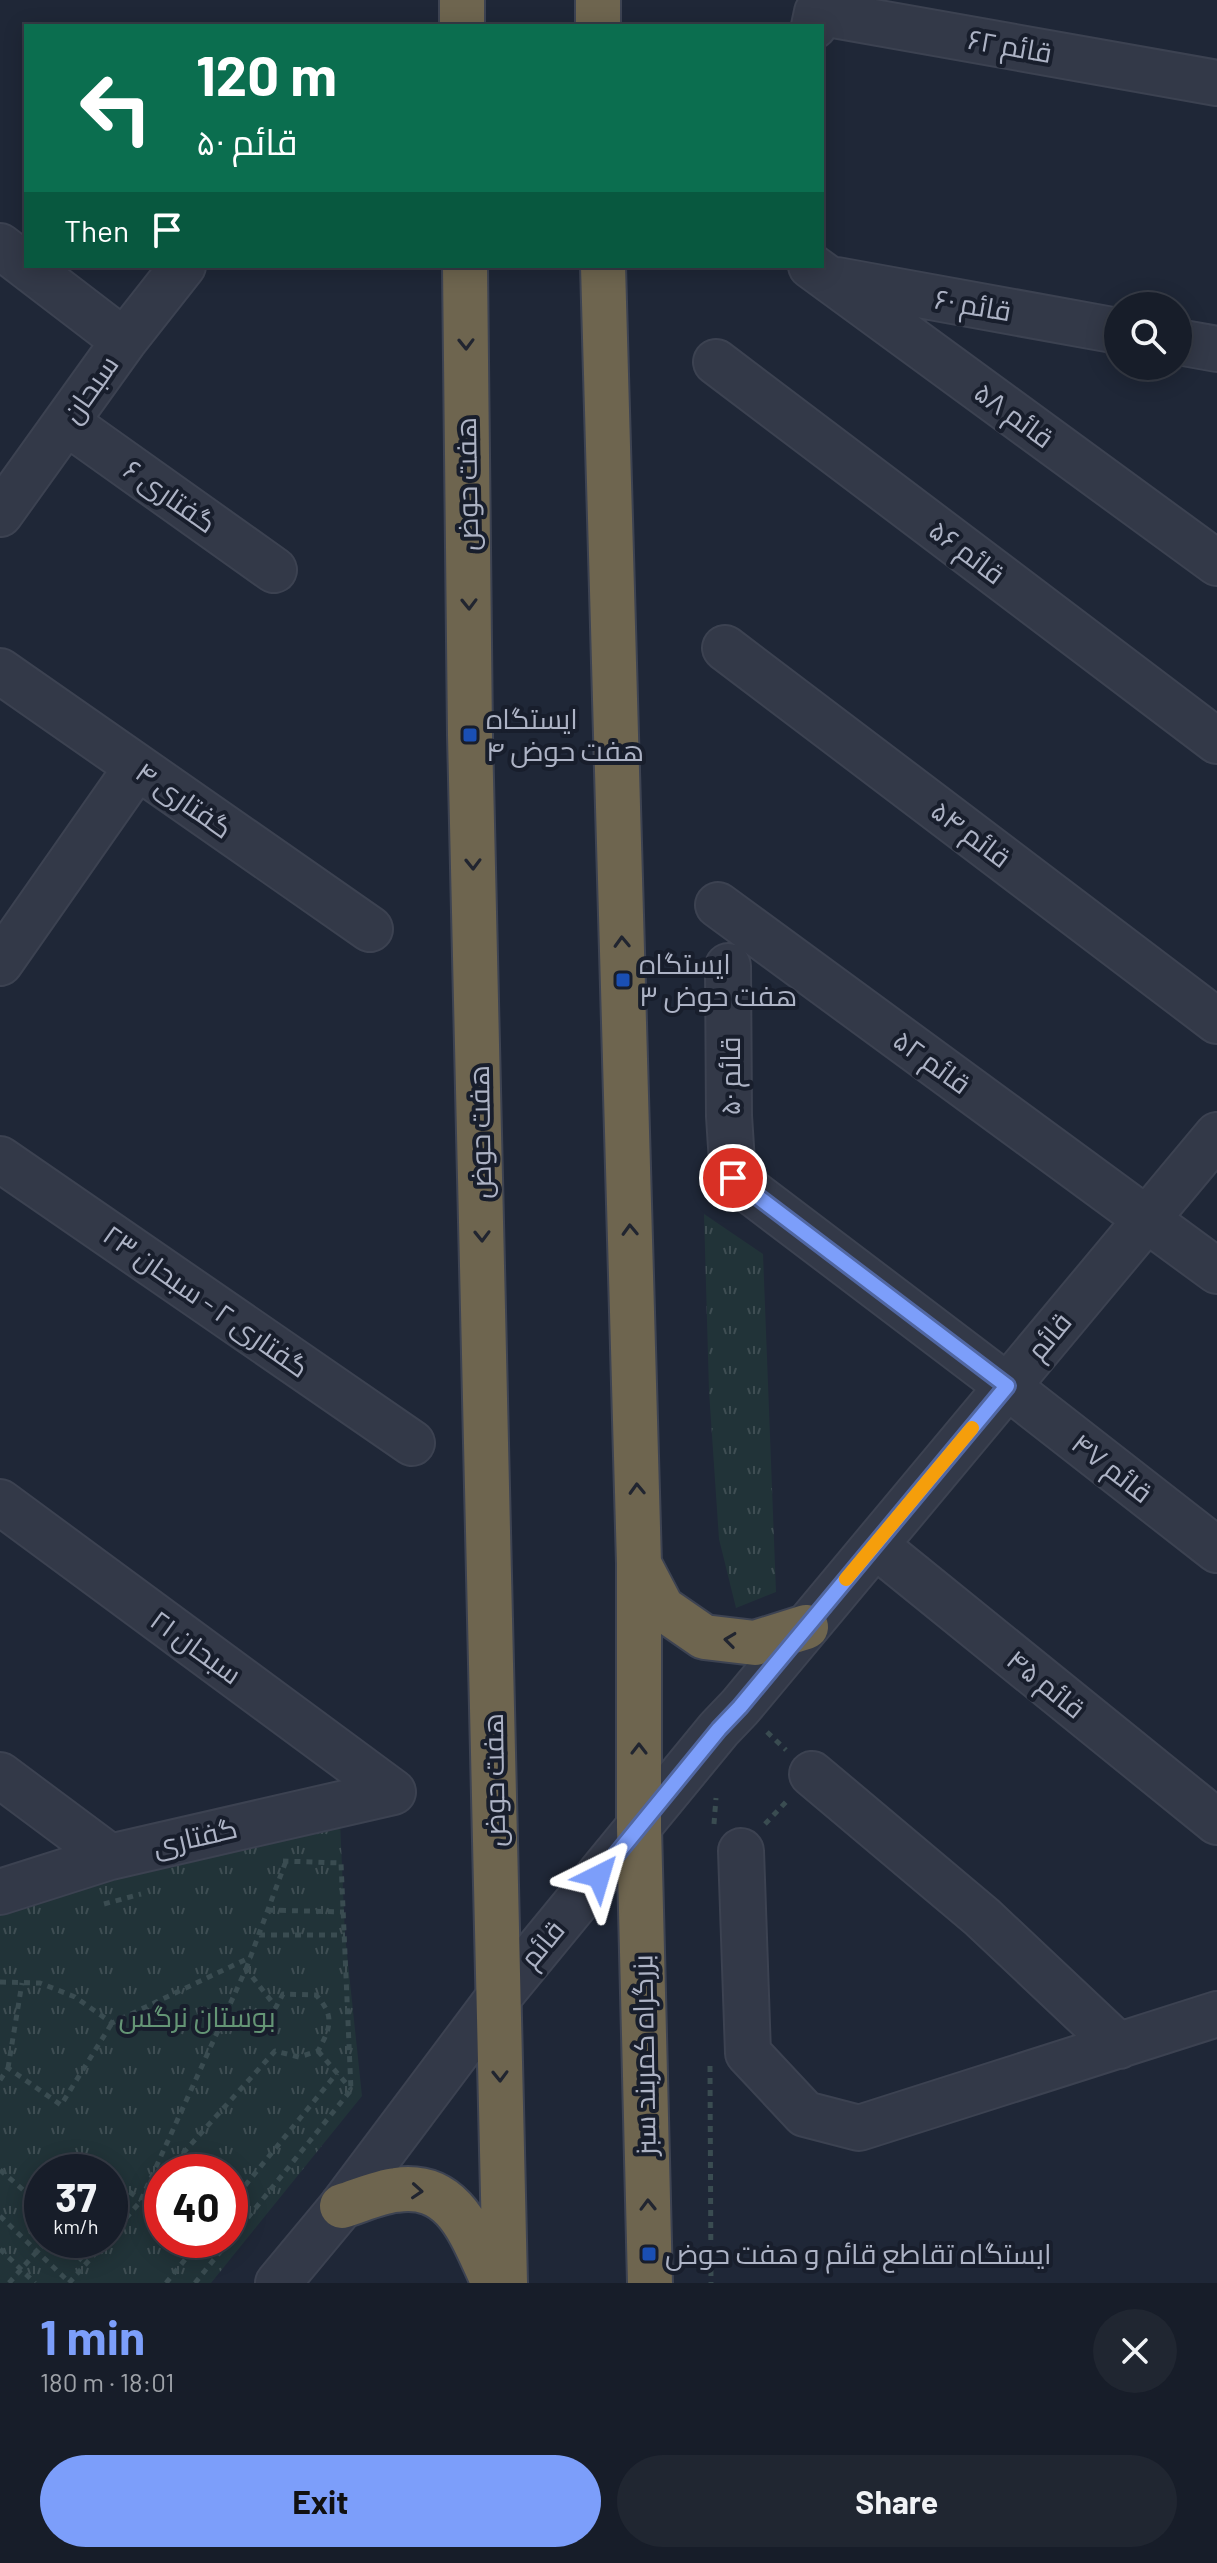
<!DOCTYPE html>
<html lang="en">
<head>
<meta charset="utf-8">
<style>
	:root { --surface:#171d29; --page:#202631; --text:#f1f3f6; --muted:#9ea2a8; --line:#363b46; --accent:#7c9efa }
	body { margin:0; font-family:Barlow,Cairo,sans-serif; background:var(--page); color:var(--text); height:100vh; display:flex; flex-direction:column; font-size:30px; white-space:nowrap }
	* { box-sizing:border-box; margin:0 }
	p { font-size:26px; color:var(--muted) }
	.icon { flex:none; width:44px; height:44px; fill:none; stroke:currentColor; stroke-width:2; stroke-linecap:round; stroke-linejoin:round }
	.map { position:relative; height:2283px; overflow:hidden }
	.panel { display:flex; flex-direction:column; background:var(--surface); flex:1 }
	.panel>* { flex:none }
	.hud { position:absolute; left:24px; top:24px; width:800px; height:244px; border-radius:0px; box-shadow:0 4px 20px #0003,0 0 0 2px var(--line); background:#0b6e4f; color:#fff; overflow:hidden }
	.tools { position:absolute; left:1104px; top:292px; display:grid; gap:16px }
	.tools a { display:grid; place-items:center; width:88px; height:88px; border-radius:50%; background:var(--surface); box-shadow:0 4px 20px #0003,0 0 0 2px var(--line); font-size:40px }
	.speed { position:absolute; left:24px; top:2154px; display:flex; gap:16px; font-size:40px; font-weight:700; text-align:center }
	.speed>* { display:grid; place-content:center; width:104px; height:104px; border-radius:50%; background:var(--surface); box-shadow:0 4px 20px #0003,0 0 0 2px var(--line); line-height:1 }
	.speed small { font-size:20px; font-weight:400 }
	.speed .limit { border:12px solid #d22; background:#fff; color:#111 }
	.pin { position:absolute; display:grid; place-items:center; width:68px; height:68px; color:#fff; margin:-34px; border:4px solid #fff; border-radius:50%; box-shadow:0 2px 8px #0007 }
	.me { position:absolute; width:88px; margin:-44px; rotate:40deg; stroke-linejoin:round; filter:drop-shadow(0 0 6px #0008) }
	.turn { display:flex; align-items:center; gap:28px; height:168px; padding:0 40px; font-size:36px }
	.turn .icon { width:104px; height:104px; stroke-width:2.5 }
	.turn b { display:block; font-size:56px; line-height:68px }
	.then { display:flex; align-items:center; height:76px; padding:0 40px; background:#0003; gap:16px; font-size:30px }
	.round { display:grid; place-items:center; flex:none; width:84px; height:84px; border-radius:42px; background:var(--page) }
	.summary { display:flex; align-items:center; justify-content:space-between; height:136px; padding:0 40px }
	h1 { font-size:48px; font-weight:700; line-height:60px; color:var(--accent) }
	.action { display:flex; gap:16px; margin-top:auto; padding:16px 40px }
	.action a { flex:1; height:92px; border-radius:48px; background:var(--accent); color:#111; font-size:32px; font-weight:700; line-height:92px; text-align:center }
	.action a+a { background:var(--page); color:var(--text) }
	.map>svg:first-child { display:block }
	.grass { fill:url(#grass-tufts); fill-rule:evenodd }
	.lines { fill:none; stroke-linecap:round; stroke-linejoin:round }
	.minor-casing { stroke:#3c4251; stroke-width:48 }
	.highway-casing { stroke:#3d4352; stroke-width:48 }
	.path { stroke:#3a4c51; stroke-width:5; stroke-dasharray:6 6; stroke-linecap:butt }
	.minor { stroke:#333948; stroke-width:44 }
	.highway { stroke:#6e654f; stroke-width:44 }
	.oneway { stroke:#212530 }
	.route-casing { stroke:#5167a2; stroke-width:20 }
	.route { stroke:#7c9efa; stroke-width:14 }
	.slow { stroke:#f59e0b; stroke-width:14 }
	.transit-dot { fill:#1a4fb4; stroke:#181e2c; stroke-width:3 }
	.labels { text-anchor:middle; stroke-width:8; stroke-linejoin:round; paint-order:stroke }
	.street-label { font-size:28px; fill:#adb3c5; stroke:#181e2c }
	.poi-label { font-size:28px; fill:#adb3c5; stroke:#181e2c; text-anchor:start }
	.park-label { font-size:28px; fill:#649575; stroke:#181e2c }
</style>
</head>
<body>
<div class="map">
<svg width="1217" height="2283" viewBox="0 0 1217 2283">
	<defs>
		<pattern id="grass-tufts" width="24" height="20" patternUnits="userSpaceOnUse" patternTransform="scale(2)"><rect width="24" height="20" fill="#213338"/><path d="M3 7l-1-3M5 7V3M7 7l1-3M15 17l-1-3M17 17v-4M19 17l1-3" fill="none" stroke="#3f4e53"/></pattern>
	</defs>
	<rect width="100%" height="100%" fill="#1f2737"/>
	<path class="grass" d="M704,1214L763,1254L776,1592L736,1608L719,1539L709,1391Z
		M340,1821L345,1935L362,2096L211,2283H0V1909L11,1903ZM42,2172H110V2240H42ZM162,2172H230V2240H162Z"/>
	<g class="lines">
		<g class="minor-casing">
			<path id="minor" d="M814,26L817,12L1217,83
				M0,246L124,341
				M811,266L1217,563
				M837,280L1118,331
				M1178,342L1217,349
				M716,362L1217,741
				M66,422L274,570
				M0,514L124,341L183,266
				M725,648L1217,1021
				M0,671L370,929
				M718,905L1217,1271
				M0,963L137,767
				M728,966L729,1116L733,1178L1007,1386L1217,1550
				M0,1159L412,1443
				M0,1502L393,1792
				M875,1545L1217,1822
				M812,1774L982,1917L1119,2046
				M0,1775L110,1857
				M741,1851L748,2053L805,2114L859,2128L1217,2014
				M0,1892L110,1857L393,1792
				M278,2283L342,2206L498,1998L719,1729L740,1707L1217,1135"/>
		</g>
		<g class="highway-casing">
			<path id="highway" d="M462,0V26
				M598,0V26
				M465,266L470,735L505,2283
				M603,266L639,1564V1827L650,2283
				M639,1564L662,1608L704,1637L755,1643L806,1627
				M342,2206C359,2201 378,2192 396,2190C457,2181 472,2238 494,2283"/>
		</g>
		<path class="path" d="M767,1732L786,1750
			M714,1824L716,1798
			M765,1824L786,1802
			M104,1904L141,1894
			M268,1910L344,1912
			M259,1935H345
			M246,1969L286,1861
			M0,1982L40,1983L75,1997L112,2023L251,1957
			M318,2051L351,2089
			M710,2066L711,2283
			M8,2068L22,1983
			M0,2080L8,2068L61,2105L112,2023
			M0,2170L42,2206
			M110,2178L141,2200
			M141,2200L246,1969L276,2007L283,1994L316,1995C335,2016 331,2027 318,2051L299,2057L275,2051L166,2172
			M230,2204L337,2073
			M0,2216L70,2283
			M110,2236L162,2177
			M60,2240L86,2264
			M0,2249L35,2283
			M9,2283L47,2240
			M69,2283L107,2240
			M166,2283L201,2240
			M195,2283L351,2090L341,1863L283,1861"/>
		<use href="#minor" class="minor"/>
		<use href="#highway" class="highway"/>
	</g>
	<defs><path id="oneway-chevron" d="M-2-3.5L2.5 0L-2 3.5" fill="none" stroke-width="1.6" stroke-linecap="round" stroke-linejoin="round" transform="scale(2)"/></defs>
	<g class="oneway">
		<use href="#oneway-chevron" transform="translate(466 344) rotate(89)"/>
		<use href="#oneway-chevron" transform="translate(469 604) rotate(89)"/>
		<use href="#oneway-chevron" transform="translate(473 864) rotate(89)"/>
		<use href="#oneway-chevron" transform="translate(622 942) rotate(-92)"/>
		<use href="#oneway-chevron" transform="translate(630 1230) rotate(-92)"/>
		<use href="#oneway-chevron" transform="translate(482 1236) rotate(89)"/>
		<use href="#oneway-chevron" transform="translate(637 1489) rotate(-92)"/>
		<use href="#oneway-chevron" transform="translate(730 1640) rotate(-173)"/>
		<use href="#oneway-chevron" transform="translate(639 1749) rotate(-90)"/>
		<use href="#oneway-chevron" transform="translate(500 2076) rotate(89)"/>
		<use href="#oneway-chevron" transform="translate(417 2191) rotate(4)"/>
		<use href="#oneway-chevron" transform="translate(648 2205) rotate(-91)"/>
	</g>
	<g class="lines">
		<g class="route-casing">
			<path id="route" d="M599,1876L719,1729L740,1707L1007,1386L733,1178"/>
		</g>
		<use href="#route" class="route"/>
		<path class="slow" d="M846,1579L972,1428"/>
	</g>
	<g class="transit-dot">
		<rect x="462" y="727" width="16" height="16" rx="4"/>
		<rect x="615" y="972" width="16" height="16" rx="4"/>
		<rect x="641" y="2246" width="16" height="16" rx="4"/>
	</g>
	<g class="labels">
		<g class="street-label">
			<text transform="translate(1010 46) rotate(10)" y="10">قائم ۶۲</text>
			<text transform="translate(973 305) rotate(10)" y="10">قائم ۶۰</text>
			<text transform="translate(90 389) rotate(-55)" y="10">سبحان</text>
			<text transform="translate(1014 415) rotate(36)" y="10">قائم ۵۸</text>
			<text transform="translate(467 484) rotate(-91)" y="10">هفت حوض</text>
			<text transform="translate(170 496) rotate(35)" y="10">گفتاری ۶</text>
			<text transform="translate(967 552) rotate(37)" y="10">قائم ۵۶</text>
			<text transform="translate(184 800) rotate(35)" y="10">گفتاری ۴</text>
			<text transform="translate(971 834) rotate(37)" y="10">قائم ۵۴</text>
			<text transform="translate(932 1062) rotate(36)" y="10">قائم ۵۲</text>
			<text transform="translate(730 1076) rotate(-90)" y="10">قائم ۵۰</text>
			<text transform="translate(480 1132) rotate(-91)" y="10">هفت حوض</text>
			<text transform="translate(206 1301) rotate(35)" y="10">گفتاری ۲ - سبحان ۲۳</text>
			<text transform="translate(1049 1336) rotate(-50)" y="10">قائم</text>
			<text transform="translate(1112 1468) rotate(38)" y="10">قائم ۴۷</text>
			<text transform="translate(196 1647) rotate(36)" y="10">سبحان ۲۱</text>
			<text transform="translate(1046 1684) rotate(39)" y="10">قائم ۴۵</text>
			<text transform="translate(494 1780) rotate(-91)" y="10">هفت حوض</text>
			<text transform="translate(195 1837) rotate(-13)" y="10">گفتاری</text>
			<text transform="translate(542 1944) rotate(-50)" y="10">قائم</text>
			<text transform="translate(644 2055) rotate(-91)" y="10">بزرگراه کمربند سبز</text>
		</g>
		<g class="poi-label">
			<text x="486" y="729">ایستگاه<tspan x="486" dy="32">هفت حوض ۴</tspan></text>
			<text x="639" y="974">ایستگاه<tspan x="639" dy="32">هفت حوض ۳</tspan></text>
			<text x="665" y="2264">ایستگاه تقاطع قائم و هفت حوض</text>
		</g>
		<g class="park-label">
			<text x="197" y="2027">بوستان نرگس</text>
		</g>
	</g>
</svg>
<div class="tools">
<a><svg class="icon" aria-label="search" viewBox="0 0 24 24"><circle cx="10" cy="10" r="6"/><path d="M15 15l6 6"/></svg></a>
</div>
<div class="speed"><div>37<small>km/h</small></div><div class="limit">40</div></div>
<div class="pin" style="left:733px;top:1178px;background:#d93025"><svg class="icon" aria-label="arrive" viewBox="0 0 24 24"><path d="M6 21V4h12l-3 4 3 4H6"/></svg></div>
<svg class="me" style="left:599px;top:1876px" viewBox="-20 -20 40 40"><path d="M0-17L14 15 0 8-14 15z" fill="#7c9efa" stroke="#fff" stroke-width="4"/></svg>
<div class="hud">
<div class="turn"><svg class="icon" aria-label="left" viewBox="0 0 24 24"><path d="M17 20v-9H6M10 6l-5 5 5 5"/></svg><div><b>120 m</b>قائم ۵۰</div></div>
<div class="then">Then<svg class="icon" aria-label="arrive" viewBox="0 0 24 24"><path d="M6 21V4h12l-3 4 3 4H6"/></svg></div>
</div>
</div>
<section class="panel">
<div class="summary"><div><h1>1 min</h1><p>180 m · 18:01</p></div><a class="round"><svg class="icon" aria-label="close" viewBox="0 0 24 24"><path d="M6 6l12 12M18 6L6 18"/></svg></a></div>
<div class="action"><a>Exit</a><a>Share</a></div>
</section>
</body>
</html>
